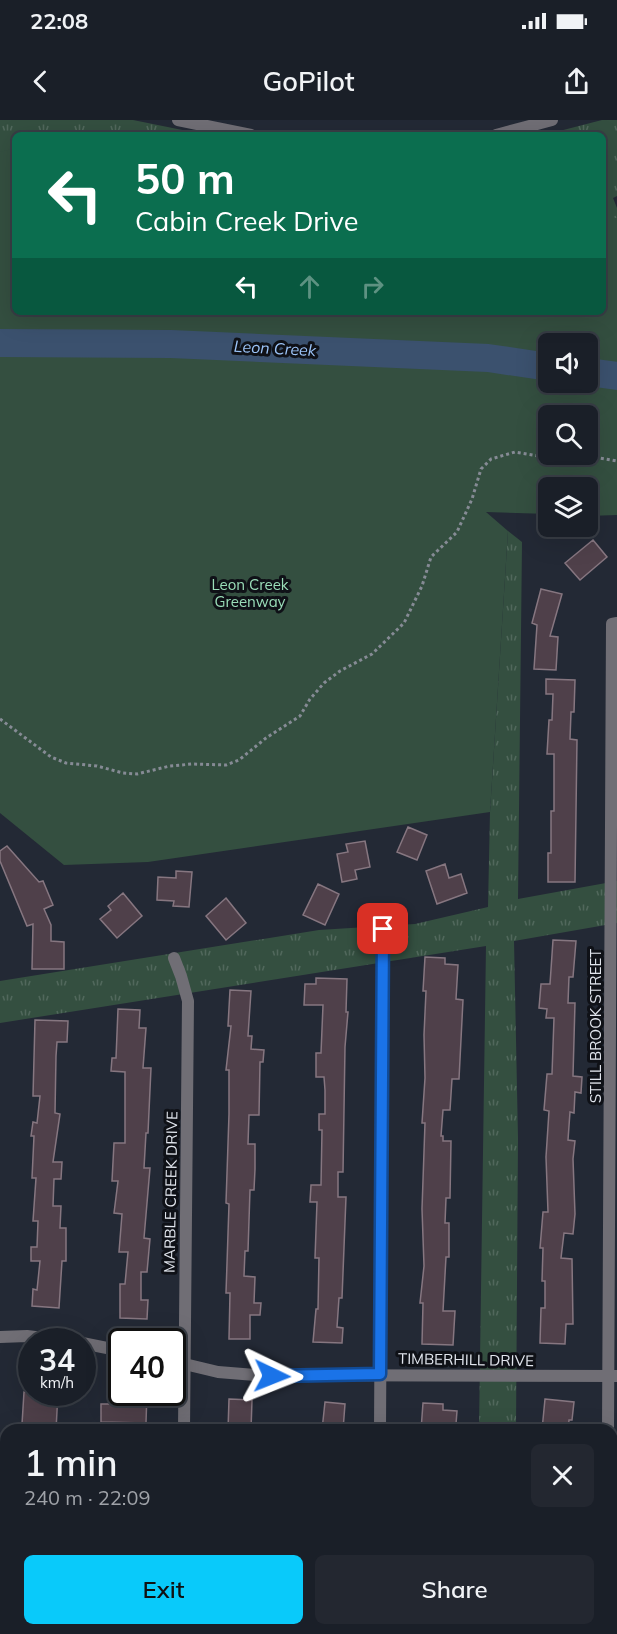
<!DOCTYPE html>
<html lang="en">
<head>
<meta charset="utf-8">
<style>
	:root { --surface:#1a1f28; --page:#232730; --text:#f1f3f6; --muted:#9fa2a8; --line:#383d45; --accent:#09cafa }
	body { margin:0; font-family:Mulish,sans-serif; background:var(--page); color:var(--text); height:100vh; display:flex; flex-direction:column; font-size:22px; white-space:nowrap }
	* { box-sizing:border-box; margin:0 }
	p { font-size:20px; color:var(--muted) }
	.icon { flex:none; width:33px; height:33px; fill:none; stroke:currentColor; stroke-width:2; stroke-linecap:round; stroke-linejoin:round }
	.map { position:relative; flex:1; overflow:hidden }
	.sheet { position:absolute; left:0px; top:1304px; width:618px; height:212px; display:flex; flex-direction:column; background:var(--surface); border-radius:18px 18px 0 0; box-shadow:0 6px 24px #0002,0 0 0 2px var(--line) }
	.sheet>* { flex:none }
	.hud { position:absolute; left:12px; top:12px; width:594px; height:183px; border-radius:9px; box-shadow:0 6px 24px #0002,0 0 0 2px var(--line); background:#0b6e4f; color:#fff; overflow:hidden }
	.tools { position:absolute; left:538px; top:213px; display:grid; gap:12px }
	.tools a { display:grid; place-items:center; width:60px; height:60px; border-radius:9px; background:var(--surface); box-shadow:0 6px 24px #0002,0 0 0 2px var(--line); font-size:30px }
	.speed { position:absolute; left:18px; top:1208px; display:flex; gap:12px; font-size:30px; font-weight:700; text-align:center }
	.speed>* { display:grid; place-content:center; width:78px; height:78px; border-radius:50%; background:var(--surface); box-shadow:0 6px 24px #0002,0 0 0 2px var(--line); line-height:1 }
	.speed small { font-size:15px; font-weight:400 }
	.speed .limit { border:3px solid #111; border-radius:9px; background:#fff; color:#111 }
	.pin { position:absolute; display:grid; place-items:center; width:51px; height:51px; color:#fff; margin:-26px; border-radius:12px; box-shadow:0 3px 9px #0006 }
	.me { position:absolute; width:66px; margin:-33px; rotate:92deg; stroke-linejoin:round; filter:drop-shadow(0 0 4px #0008) }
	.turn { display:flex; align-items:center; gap:21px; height:126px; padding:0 24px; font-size:27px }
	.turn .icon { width:78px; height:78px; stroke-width:2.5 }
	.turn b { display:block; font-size:42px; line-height:51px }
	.lanes { display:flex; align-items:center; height:57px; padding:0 24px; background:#0003; justify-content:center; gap:30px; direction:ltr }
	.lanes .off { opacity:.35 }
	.round { display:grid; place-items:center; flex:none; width:63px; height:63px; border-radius:9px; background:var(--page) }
	.overview { display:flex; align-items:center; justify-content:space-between; height:102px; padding:0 24px }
	h1 { font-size:36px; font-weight:600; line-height:45px }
	.primary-button { display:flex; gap:12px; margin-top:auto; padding:12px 24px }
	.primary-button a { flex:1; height:69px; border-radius:9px; background:var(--accent); color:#111; font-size:24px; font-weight:600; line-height:69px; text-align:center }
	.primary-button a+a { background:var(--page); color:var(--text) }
	.status { display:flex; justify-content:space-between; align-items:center; height:42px; padding:0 30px; background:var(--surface); direction:ltr }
	.status svg { height:16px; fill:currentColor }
	header { display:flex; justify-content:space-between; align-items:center; height:78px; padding:0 24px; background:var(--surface); font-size:27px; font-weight:600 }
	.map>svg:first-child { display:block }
	.grass { fill:url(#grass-tufts) }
	.park { fill:#344f40; fill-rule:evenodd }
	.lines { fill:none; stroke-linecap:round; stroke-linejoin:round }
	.river { stroke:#3b516e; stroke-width:28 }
	.building { fill:#4f404a; stroke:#867680; stroke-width:1.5 }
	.path { stroke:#868b95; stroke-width:3; stroke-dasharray:3 3; stroke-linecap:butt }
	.minor { stroke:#706e75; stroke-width:12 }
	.tertiary { stroke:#706e75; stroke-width:12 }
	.route-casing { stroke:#114b97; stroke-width:15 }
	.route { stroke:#1a73e8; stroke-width:10 }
	.labels { text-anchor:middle; stroke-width:6; stroke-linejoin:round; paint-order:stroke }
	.park-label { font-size:15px; fill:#9adeb9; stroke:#0f1117 }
	.street-label { font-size:15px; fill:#e2e6ee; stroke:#0f1117 }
	.water-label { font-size:16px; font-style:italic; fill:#9cc4f8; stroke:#0f1117 }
</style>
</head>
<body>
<div class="status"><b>22:08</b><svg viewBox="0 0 49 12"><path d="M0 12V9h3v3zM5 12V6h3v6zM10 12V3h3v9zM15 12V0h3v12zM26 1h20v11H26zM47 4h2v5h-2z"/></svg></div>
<header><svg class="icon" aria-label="back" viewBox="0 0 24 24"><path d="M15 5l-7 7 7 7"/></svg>GoPilot<svg class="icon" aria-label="share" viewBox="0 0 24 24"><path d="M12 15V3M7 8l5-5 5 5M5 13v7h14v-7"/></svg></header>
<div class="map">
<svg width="617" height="1514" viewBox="0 0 617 1514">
	<defs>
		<pattern id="grass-tufts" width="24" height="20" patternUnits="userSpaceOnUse" patternTransform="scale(1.5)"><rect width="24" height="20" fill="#344f40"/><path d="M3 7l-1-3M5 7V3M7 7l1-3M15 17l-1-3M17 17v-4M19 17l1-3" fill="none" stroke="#51685c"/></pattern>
	</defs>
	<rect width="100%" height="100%" fill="#232935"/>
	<path class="grass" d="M0,0H133L207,15H15V104L0,103Z
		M602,0H617V76L613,78L617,88V209L603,192V15H544Z
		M508,411L522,422L518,779L617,761V803L514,821L518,1018L516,1309H479L486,826L0,903V861L319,810L415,804L488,787L490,692Z"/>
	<path class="park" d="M12,29H15V192H603V98H617V395L588,396V368H549V394L486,392L508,411L490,692L148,742L64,745L0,693V32ZM549,224H588V262H549ZM549,296H588V334H549Z"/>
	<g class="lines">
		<path class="river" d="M0,223L171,224L488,238L549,247
			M588,252L617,256"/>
	</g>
	<path class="building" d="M593,420L607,437L580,460L565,443Z
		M541,469L562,474L550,516L558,517L556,550L534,549L537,505L532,503Z
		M546,559L575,560L574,592H571L570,619L577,620L575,762H548V733H551V691H554V634H547L549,600H552L553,574H546Z
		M408,707L427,715L417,740L397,732Z
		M365,721L370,747L355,750L357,759L342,762L337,734L348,732L346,724Z
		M7,726L39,762L43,761L53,785L44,789L51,805V821L64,822V849H32L33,804L27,806L0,741V731Z
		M445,744L449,758L461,754L467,773L437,784L426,751Z
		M176,751L192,752L189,787L173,786L174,781L157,780L158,757L176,758Z
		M318,764L339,774L325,805L303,795Z
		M123,773L142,796L117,818L100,799L111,790L108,786Z
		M226,778L246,803L226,820L206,796Z
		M553,820L576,821L573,857H569L568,883H575L573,956L582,957L581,973L575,972L574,993L570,992L568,1020L575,1021L573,1039L575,1094L573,1114L564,1113L561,1138L572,1139L573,1204H566L565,1224L540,1223L541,1188H545V1161H542L543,1128H540L543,1092H548L546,1037L549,991L544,990L547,954H552L554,898H546L547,889L539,888L541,864H550Z
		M425,837L445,838V844L458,845L456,879L463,880L459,959H452L450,990H443L441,1016H443V1021H451L450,1078H446L445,1103H449V1137H446L443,1191H455L453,1225L422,1224L423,1183H420L424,1146L422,1089L425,1003H422L425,958L424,915L426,871H423Z
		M316,858L347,859L346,892H348L345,927L343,1052H338V1077H346L342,1178H339L337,1207L343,1208L342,1223L313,1222L316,1189H318L319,1138H315L317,1082H310L311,1065H321L322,1010H319V994H325V970L324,957H316V933H321L323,885H304L305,864H316Z
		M230,870L251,871L248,916H252L251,929L264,930L263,942H260L259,995H249L248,1024H255V1049L254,1070H250L248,1131H245L244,1156L255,1157L254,1183H261L260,1195H250V1219H229L230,1173H226L229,1084L226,1083L229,994V950H226L231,906H228Z
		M118,889L140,890L139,908H146L143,948H151L148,1013H146L144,1048H150L144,1118L150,1119L147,1152H141V1180H148L147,1199L120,1198V1164H125L128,1132H119L122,1094L114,1093L118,1061H112L114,1023H125V952L111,951L112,938H116Z
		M35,900L68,901L67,922H57L56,936L55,993L60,994L53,1042H62L61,1059H54L53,1086H61L60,1108H66V1141H62L59,1188L32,1186L33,1169L37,1170L40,1141H31V1127H37L38,1101H33L36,1058H32L34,1016H31L33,1002L37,1003L40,976H33Z
		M24,1272H58L56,1310H32L33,1305L22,1304Z
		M125,1272H147L146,1303L101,1302V1284H125Z
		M229,1279L252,1280L251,1310H228Z
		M545,1279L574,1282L572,1300H569L568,1310H542Z
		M325,1282L345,1284L343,1310H322Z
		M423,1283L443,1284V1290L457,1291L456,1304H450L449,1310H421Z"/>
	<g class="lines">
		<path class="path" d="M0,599L51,637L66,643L97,646L123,653L137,654L170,646L192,644L226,645L239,640L266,618L300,596L310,579L324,563L340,551L372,534L404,503L422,466L431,437L457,412L472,379L481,349L491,339L515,332L555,339L588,336L617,341"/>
		<path class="minor" d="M174,838L181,856L188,881L184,1310
			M380,1310L383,809
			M608,1310L612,504L617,503
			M178,1514L179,1509
			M376,1514L377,1509
			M608,1514V1509"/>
		<path class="tertiary" d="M178,0L251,15
			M496,15L552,0
			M0,1217L27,1216L68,1221
			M82,1223L122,1231
			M172,1241L218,1252L255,1255L617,1256"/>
	</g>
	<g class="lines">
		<g class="route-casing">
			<path id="route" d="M272,1256L380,1254L383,809"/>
		</g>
		<use href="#route" class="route"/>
	</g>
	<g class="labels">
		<g class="park-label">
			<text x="250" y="470">Leon Creek<tspan x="250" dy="17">Greenway</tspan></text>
		</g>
		<g class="street-label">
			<text transform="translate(596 906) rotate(-90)" y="5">STILL BROOK STREET</text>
			<text transform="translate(171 1072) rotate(-89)" y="5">MARBLE CREEK DRIVE</text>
			<text transform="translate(466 1240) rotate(1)" y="5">TIMBERHILL DRIVE</text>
		</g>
		<g class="water-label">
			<text transform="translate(275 228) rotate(3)" y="6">Leon Creek</text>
		</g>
	</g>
</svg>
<div class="tools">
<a><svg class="icon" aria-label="sound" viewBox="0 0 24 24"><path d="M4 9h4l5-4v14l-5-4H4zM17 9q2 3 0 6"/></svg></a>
<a><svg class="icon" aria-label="search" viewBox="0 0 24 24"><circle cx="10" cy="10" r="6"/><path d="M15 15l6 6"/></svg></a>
<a><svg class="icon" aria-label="layers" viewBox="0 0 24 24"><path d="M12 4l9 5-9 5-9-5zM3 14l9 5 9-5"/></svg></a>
</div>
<div class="speed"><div>34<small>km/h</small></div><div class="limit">40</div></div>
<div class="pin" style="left:383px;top:809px;background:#d93025"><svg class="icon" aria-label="arrive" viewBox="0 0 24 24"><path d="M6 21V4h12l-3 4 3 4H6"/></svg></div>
<svg class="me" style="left:272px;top:1256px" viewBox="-20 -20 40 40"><path d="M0-17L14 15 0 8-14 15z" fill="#1a73e8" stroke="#fff" stroke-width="4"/></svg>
<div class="hud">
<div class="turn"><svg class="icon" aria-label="left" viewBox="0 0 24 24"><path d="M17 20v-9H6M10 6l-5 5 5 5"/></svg><div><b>50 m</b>Cabin Creek Drive</div></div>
<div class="lanes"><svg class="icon" aria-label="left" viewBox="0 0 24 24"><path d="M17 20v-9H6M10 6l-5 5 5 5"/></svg><svg class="icon off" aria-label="ahead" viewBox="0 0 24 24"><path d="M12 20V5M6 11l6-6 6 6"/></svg><svg class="icon off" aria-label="right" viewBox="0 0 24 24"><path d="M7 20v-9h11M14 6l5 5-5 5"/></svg></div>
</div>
<section class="sheet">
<div class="overview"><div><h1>1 min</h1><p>240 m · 22:09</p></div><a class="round"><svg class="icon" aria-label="close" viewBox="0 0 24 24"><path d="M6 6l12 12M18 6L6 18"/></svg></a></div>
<div class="primary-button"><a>Exit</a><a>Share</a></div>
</section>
</div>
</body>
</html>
